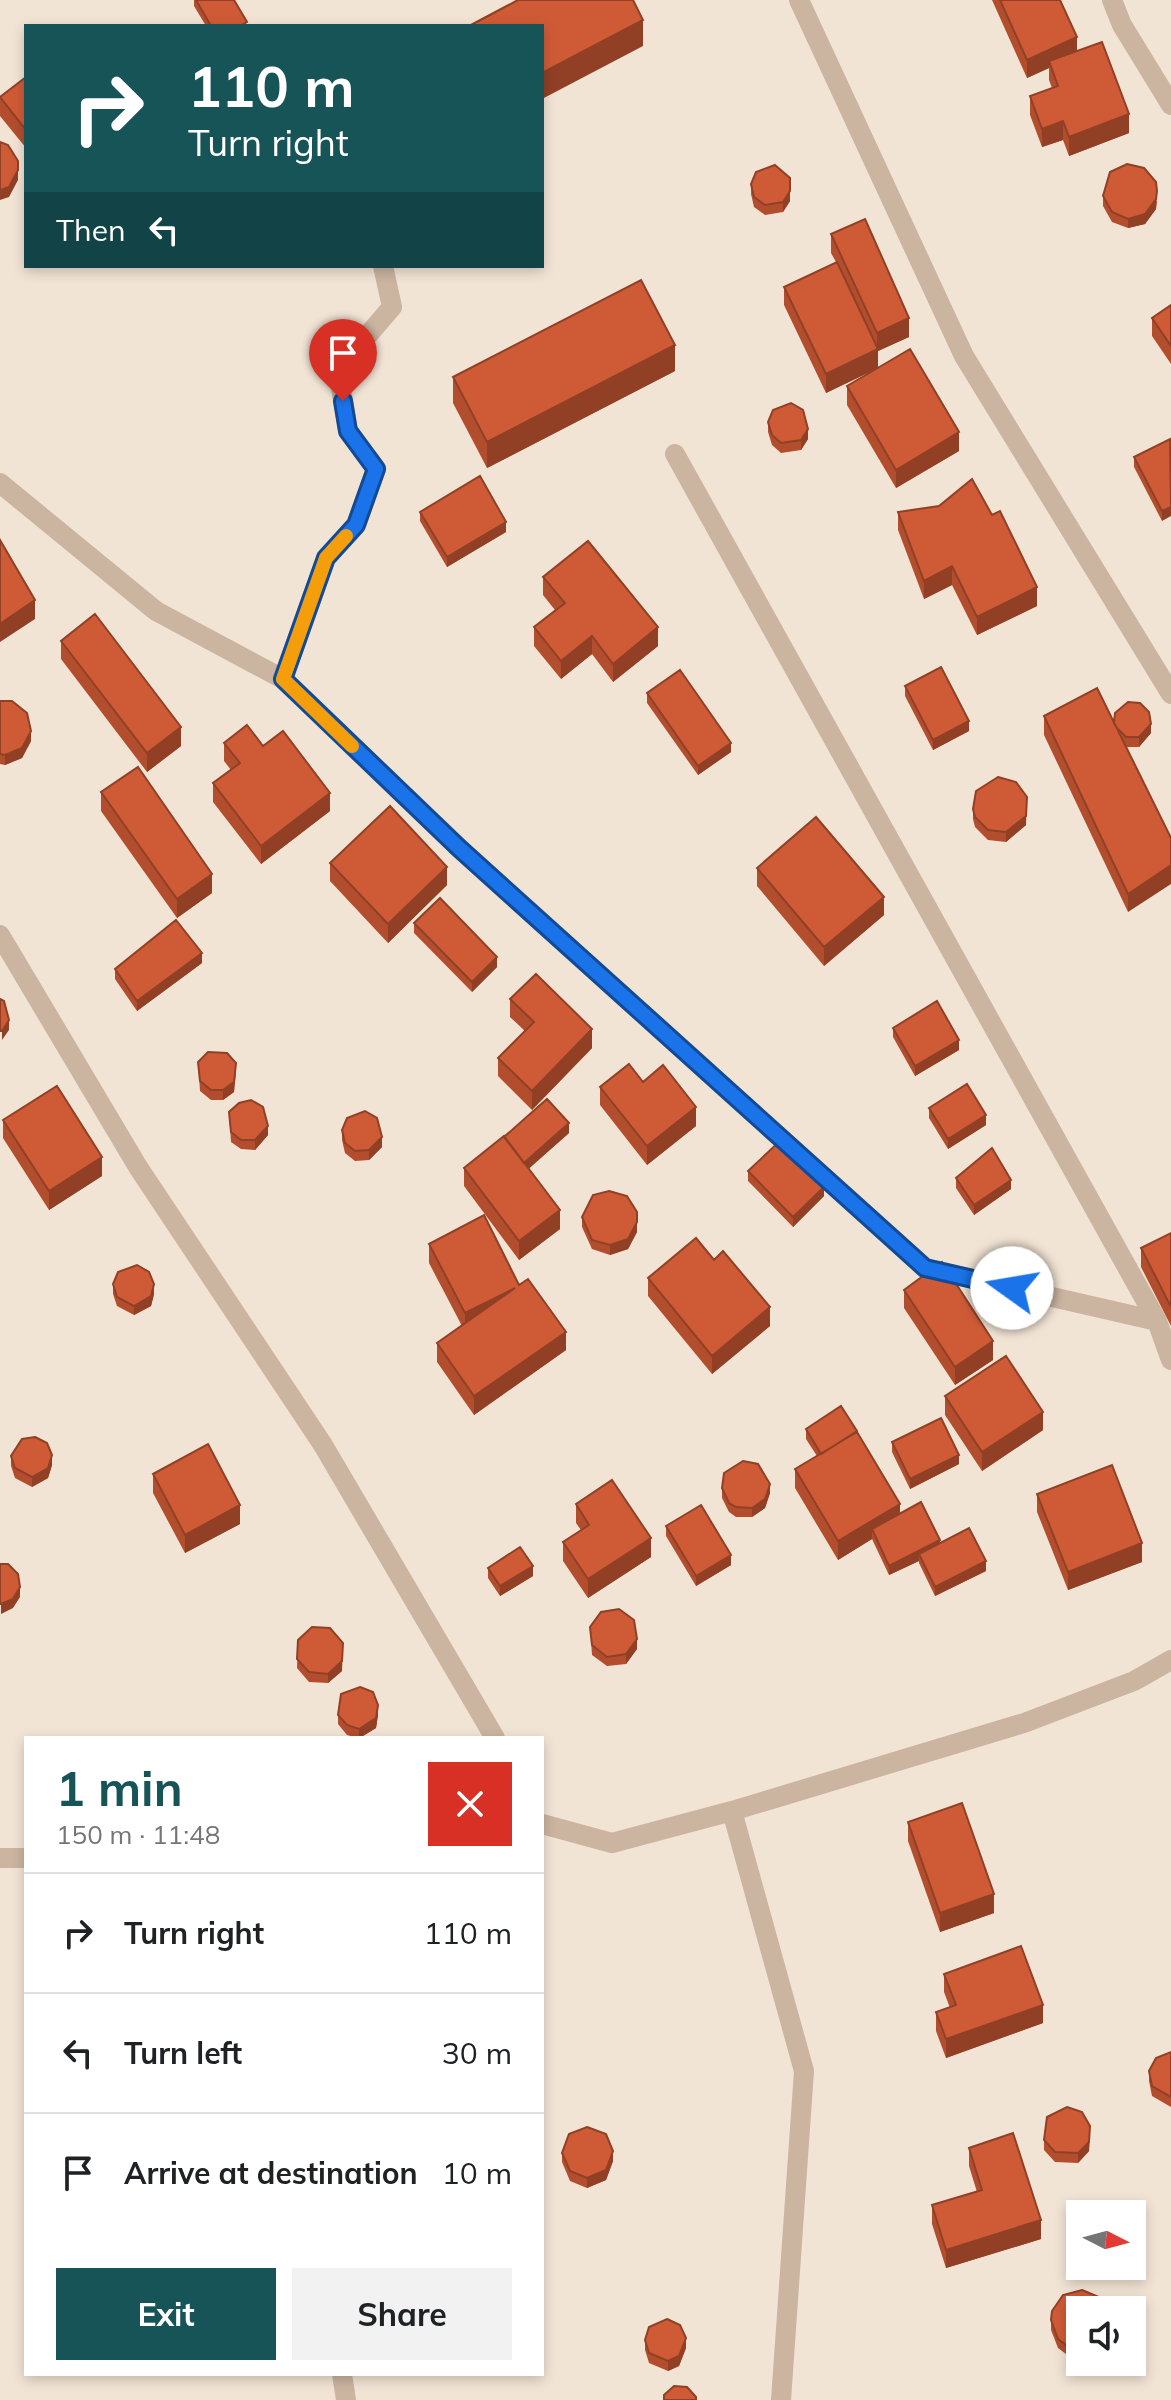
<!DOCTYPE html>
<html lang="en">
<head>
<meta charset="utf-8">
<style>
	:root { --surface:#fff; --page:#f2f2f2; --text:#202124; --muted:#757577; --line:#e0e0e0; --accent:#175458 }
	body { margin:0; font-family:Mulish,sans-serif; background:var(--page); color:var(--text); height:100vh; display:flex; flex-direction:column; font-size:30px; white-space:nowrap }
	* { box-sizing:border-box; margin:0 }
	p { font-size:26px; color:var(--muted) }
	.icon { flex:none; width:44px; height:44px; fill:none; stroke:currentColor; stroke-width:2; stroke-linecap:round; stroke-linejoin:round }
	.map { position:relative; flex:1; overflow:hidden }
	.details { position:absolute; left:24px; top:1736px; width:520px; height:640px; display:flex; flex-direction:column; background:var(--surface); border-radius:0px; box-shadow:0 4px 12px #0003 }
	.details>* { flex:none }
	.hud { position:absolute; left:24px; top:24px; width:520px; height:244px; border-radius:0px; box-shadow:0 4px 12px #0003; background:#175458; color:#fff; overflow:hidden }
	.needle { width:52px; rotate:96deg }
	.buttons { position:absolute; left:1066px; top:2200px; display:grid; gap:16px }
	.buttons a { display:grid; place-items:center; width:80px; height:80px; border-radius:0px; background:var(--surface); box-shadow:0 4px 12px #0003; font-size:40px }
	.pin { position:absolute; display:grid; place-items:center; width:68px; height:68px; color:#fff; margin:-82px -34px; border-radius:50% 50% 50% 0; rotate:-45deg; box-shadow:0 0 8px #0007 }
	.pin .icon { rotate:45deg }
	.me { position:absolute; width:88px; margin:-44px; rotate:283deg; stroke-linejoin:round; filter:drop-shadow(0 0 6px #0008) }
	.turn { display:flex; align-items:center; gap:28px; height:168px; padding:0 32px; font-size:36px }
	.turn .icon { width:104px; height:104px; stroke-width:2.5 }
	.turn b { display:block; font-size:56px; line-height:68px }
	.then { display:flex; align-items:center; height:76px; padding:0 32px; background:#0003; gap:16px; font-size:30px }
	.round { display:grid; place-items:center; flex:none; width:84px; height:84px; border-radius:0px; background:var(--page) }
	.summary { display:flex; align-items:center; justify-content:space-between; height:136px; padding:0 32px }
	h1 { font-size:48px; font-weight:700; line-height:60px; color:var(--accent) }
	.cta { display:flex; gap:16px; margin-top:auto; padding:16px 32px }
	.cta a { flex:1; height:92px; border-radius:0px; background:var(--accent); color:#fff; font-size:32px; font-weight:700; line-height:92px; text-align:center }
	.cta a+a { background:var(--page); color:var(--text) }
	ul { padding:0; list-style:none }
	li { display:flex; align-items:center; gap:24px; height:120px; padding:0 32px; border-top:2px solid var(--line) }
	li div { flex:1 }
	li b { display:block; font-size:30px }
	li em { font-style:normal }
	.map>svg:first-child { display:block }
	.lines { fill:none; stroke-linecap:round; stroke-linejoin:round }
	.lane { stroke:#cbb4a0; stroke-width:20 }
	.street { stroke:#cbb4a0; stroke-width:20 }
	.wall { fill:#b24e2e }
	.shaded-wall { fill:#914026 }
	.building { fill:#cf5b36; stroke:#914026; stroke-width:2 }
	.route-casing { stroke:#114b97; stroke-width:20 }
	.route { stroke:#1a73e8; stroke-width:14 }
	.slow { stroke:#f59e0b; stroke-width:14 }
</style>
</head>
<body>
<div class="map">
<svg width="1171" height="2400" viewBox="0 0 1171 2400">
	<rect width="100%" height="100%" fill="#f2e4d5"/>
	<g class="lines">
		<path class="lane" d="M283,679L326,558L356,525L376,469L348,431L338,370L392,307L383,266"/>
		<path class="street" d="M799,0L964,356L1171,694
			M1112,0L1122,25L1171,105
			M675,454L1157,1321
			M0,483L156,611L283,679L459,848L925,1268L1157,1321L1171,1360
			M0,935L138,1167L323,1445L495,1738
			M732,1811L804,2071L781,2400
			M542,1824L612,1843L732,1811L1024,1723L1134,1681L1171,1660
			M0,1858H26
			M342,2374L346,2400"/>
	</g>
	<path class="wall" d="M194,0H234L247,26H206L194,6Z
		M992,0H1060L1077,51L1129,133L1069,156L1063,140L1042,147L1030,115V96L1052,88L1049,80V68L1027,78Z
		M26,77V148L0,116V97Z
		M751,184L790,201L783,212L765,215L754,207L751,194Z
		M1103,196L1157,201L1156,209L1145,224L1128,228L1112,222L1103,206Z
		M831,234L909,337L878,351V368L959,451L896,488L847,405V386L878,368L826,393L784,305V287L836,262L831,253Z
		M1171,305V364L1152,336V318Z
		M675,371L487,468L453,403V377Z
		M768,422L808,439L801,450L781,453L772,445L768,432Z
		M1170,439L1162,521L1134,467V457Z
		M420,512L506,532L447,567L420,521Z
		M898,512L1037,606L977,635L952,585L924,599L898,530Z
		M543,577L658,646L613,682L592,654L561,679L534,646V627L555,610L543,595Z
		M61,641L181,746L147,772L61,659Z
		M905,686L969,731L933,750L905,696Z
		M647,693L731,752L698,775L647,703Z
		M0,701L31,741L22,758L5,765L0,764Z
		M1044,716L1114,723L1151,733L1139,747H1126L1171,838L1128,912L1044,735Z
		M224,743L263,746L330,811L261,864L213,802V783L231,770L224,761Z
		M101,792L212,893L177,918L101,811Z
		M973,809L1026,825L1006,842L988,840L975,827L973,819Z
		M330,863L447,885L388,943L330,881Z
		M757,868L884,915L824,966L757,886Z
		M414,923L497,967L472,992L414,933Z
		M202,963L137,1011L115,979V969Z
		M510,999L592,1048L532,1110L498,1076V1058L525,1031L510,1017Z
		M893,1028L959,1050L915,1076L893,1037Z
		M198,1062L236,1072L234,1092L223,1100H211L200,1091Z
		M643,1082L696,1126L647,1165L600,1105V1087Z
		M929,1108L986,1125L948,1149L929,1118Z
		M229,1112L268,1135L255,1150L241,1149L231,1142Z
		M3,1120L102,1176L49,1210L3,1138Z
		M342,1130L382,1147L369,1160L355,1161L345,1153L342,1140Z
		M569,1133L528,1169L560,1229L519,1260L464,1186V1168Z
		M748,1171L824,1196L793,1227L748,1181Z
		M956,1178L1011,1189L974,1215L956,1188Z
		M637,1212V1232L628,1249L610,1255L592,1249L582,1227V1217Z
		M1171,1233V1326L1141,1267V1248Z
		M429,1244L519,1285L566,1350L474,1415L437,1362V1343L462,1326L429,1263Z
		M714,1260L770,1326L712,1374L648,1296V1278Z
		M113,1284L154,1294L151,1306L134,1315L117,1306L113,1294Z
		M904,1290L993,1360L955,1385L904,1308Z
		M945,1396L1043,1430L982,1471L945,1415Z
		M806,1429L900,1514L940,1542L986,1571L935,1596L919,1563V1561L889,1575L872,1539L838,1560L795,1488V1469L817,1456L806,1439Z
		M892,1442L959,1464L910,1489L892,1452Z
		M11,1456L52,1465L48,1478L32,1487L15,1478L11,1466Z
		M153,1474L240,1524L185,1553L153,1493Z
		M722,1488L770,1493L765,1508L752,1517H736L729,1512L722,1498Z
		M1037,1494L1142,1562L1068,1590L1037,1512Z
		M576,1504L651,1557L588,1598L563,1561V1542L581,1530L576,1523Z
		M666,1526L731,1565L696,1586L666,1536Z
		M488,1568L533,1576L500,1596L488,1578Z
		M590,1627L637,1649L626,1664L607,1666L592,1655Z
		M298,1640L342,1671L328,1683L309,1682L297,1668Z
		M338,1715H378L376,1728L360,1738H358L347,1735L338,1724Z
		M908,1822L994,1913L940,1932L908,1841Z
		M944,1974L1043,2023L946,2058L936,2031V2012L950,2008L944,1992Z
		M1171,2052V2107L1152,2096L1149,2081V2071Z
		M1090,2136L1089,2151L1078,2163L1055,2162L1044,2150V2140Z
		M969,2148L1041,2239L946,2268L932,2224V2205L977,2192L969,2166Z
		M562,2153L613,2161L606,2180L587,2188L570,2181L562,2162Z
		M1080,2310V2357L1066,2354L1058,2348L1051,2330V2320Z
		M645,2340L686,2348L679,2366L668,2371L649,2363L645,2350Z
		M45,2374H107L45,2376Z"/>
	<path class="shaded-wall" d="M643,20V46L542,99V73Z
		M1077,37V56L1049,61V68L1027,78V60Z
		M1129,114V133L1069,156V137Z
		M1063,121V140L1042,147V129Z
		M18,170V180L9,197L0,200V190Z
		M790,191V201L783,212V202Z
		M1157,191L1156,209L1145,224L1128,228V219Z
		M909,318V337L878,351V368L826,393V374L877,350V333Z
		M675,345V371L487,468V442Z
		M808,429V439L801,450V440Z
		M959,432V451L896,488V470Z
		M1171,507V516L1162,521V511Z
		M506,522V532L447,567V557Z
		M952,566V585L924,599V581Z
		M1037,587V606L977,635V617Z
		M35,600V619L0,642V624Z
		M658,627V646L613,682V664Z
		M592,636V654L561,679V661Z
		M969,721V731L933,750V740Z
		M1151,724V733L1139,747V737Z
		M181,727V746L147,772V753Z
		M31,731V741L22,758L5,765V755Z
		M731,743V752L698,775V766Z
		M330,793V811L261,864V846Z
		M1027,797L1026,825L1006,842V832Z
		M1171,865V884L1128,912V894Z
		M447,867V885L388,943V924Z
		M212,874V893L177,918V899Z
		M884,897V915L824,966V947Z
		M202,953V963L137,1011V1001Z
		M497,957V967L472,992V982Z
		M9,1020V1030L2,1040V1031Z
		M592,1029V1048L532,1110V1091Z
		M959,1040V1050L915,1076V1066Z
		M236,1063L234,1092L223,1100V1090Z
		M696,1107V1126L647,1165V1146Z
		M986,1115V1125L948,1149V1139Z
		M569,1123V1133L524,1173V1163Z
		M268,1126V1135L255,1150V1140Z
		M382,1137V1147L369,1160V1150Z
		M102,1157V1176L49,1210V1191Z
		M1011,1180V1189L974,1215V1205Z
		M824,1187V1196L793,1227V1217Z
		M560,1210V1229L519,1260V1241Z
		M637,1222V1232L628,1249L610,1255V1245Z
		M154,1284V1294L151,1306L134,1315V1306Z
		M515,1288L465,1331V1313Z
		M770,1307V1326L712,1374V1356Z
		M566,1332V1350L474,1415V1396Z
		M993,1341V1360L955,1385V1367Z
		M1043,1412V1430L982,1471V1452Z
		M52,1455V1465L48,1478L32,1487V1477Z
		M959,1455V1464L910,1489V1479Z
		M770,1484V1493L765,1508L752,1517V1508Z
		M900,1504V1523L872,1529V1539L838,1560V1541Z
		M240,1505V1524L185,1553V1535Z
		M651,1538V1557L588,1598V1579Z
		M940,1540V1550L919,1554V1561L889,1575V1566Z
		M1142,1543V1562L1068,1590V1572Z
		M731,1555V1565L696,1586V1576Z
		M986,1561V1571L935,1596V1587Z
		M533,1566V1576L500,1596V1586Z
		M20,1587V1597L13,1608L1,1614V1604Z
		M637,1639V1649L626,1664V1654Z
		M343,1643L342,1671L328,1683V1674Z
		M378,1705V1715L376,1728L359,1738V1729Z
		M994,1894V1913L940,1932V1913Z
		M1043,2005V2023L946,2058V2039Z
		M1090,2126L1089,2151L1078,2163V2153Z
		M613,2151V2161L606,2180L587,2188V2178Z
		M1041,2220V2239L946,2268V2250Z
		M686,2338V2348L679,2366L668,2371V2361Z"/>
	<path class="building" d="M196,0H234L247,22L240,26H211Z
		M518,0H633L643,20L542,73V26H469Z
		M1000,0H1060L1077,37L1027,60Z
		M1102,42L1129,114L1069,137L1063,121L1042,129L1030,96L1058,86L1049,61Z
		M26,77V130L0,97Z
		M0,142L8,145L18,161V170L9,187L0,190Z
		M1127,164L1144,168L1156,182L1157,191L1156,199L1145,214L1128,219L1112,212L1103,196L1110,172Z
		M775,165L790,178V191L783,202L765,205L754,197L751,184L756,172Z
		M865,219L909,318L877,333L831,234Z
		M837,262L878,349L826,374L784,287Z
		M641,280L675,345L487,442L453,377Z
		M1171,305V346L1152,318Z
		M910,349L959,432L896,470L847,386Z
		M791,403L803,410L808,429L801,440L781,443L772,435L768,422L773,410Z
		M1170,439L1171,507L1162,511L1134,457Z
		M480,476L506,522L447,557L420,512Z
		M972,479L992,515L1000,511L1037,587L977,617L952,566L924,581L898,512L939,506Z
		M0,540L35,600L0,624Z
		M588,541L658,627L613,664L592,636L561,661L534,627L565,603L543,577Z
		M95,614L181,727L147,753L61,641Z
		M941,667L969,721L933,740L905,686Z
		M680,670L731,743L698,766L647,693Z
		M1097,688L1171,838V865L1128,894L1044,716Z
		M0,701H12L27,713L31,731L22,748L5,755L0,754Z
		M1128,702L1140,703L1149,712L1151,724L1139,737H1126L1116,727L1114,723L1115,713Z
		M247,725L263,746L283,731L330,793L261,846L213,783L240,763L224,743Z
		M138,767L212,874L177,899L101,792Z
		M998,777L1016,782L1027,797L1026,816L1006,832L988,830L975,817L973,809L976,791Z
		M390,806L447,867L388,924L330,863Z
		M816,817L884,897L824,947L757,868Z
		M440,898L497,957L472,982L414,923Z
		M176,920L202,953L137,1001L115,969Z
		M536,974L592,1029L532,1091L498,1058L534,1022L510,999Z
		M0,999L4,1001L9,1020L2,1031H0Z
		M937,1001L959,1040L915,1066L893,1028Z
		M208,1052L227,1053L236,1063L234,1082L223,1090H211L200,1081L198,1062Z
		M629,1064L643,1082L663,1065L696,1107L647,1146L600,1087Z
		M967,1084L986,1115L948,1139L929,1108Z
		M57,1086L102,1157L49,1191L3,1120Z
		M547,1099L569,1123L524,1163L504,1137Z
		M251,1100L263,1107L268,1126L255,1140H241L231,1132L229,1112L239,1103Z
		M365,1111L377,1118L382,1137L369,1150L355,1151L345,1143L342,1130L347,1118Z
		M504,1136L560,1210L519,1241L464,1168Z
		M780,1141L824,1187L793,1217L748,1171Z
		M992,1148L1011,1180L974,1205L956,1178Z
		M609,1191L627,1196L637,1212V1222L628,1239L610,1245L592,1240L582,1217L593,1195Z
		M484,1215L519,1285L528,1279L566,1332L474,1396L437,1343L515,1288L465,1313L429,1244Z
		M1171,1233V1307L1141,1248Z
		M696,1238L714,1260L723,1251L770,1307L712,1356L648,1278Z
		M942,1262L993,1341L955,1367L904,1290Z
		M137,1265L149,1272L154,1284L151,1296L134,1306L117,1297L113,1284L118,1272Z
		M1006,1356L1043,1412L982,1452L945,1396Z
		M841,1406L857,1431L821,1454L806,1429Z
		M941,1418L959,1455L910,1479L892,1442Z
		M857,1432L900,1504L838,1541L795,1469Z
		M35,1437L47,1443L52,1455L48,1468L32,1477L15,1468L11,1456L22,1439Z
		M208,1444L240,1505L185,1535L153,1474Z
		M743,1461L758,1464L770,1484L765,1499L752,1508L736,1507L729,1503L722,1488L724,1473Z
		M1112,1465L1142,1543L1068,1572L1037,1494Z
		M612,1480L651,1538L588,1579L563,1542L589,1525L576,1504Z
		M921,1502L940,1540L889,1566L872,1529Z
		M701,1505L731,1555L696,1576L666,1526Z
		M969,1528L986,1561L935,1587L919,1554Z
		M520,1547L533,1566L500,1586L488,1568Z
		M0,1564H8L18,1574L20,1587L13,1599L1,1604H0Z
		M619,1609L634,1620L637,1639L626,1654L607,1657L592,1645L590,1627L601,1612Z
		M312,1627L330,1628L343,1643L342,1661L328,1674L309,1672L297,1659L298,1640Z
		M360,1687L373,1692L378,1705L376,1718L359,1729L347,1725L338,1715L341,1694Z
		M962,1803L994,1894L940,1913L908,1822Z
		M1021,1946L1043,2005L946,2039L936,2012L956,2005L944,1974Z
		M1171,2052V2097L1152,2086L1149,2071L1156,2058Z
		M1067,2107L1082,2112L1090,2126L1089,2142L1078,2153L1055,2152L1044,2140L1047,2117Z
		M587,2127L606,2134L613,2151L606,2170L587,2178L570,2171L562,2153L569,2134Z
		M1013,2133L1041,2220L946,2250L932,2205L982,2190L969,2148Z
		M1082,2290L1099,2297L1105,2304L1107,2310H1080V2347L1066,2345L1058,2339L1051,2320L1052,2311L1063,2295Z
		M667,2319L680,2325L686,2338L679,2356L668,2361L649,2353L645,2340L649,2327Z
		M674,2386L687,2387L696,2397V2400H664V2395Z"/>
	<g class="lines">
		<g class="route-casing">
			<path id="route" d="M343,401L348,431L376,469L356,525L326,558L283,679L459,848L925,1268L1012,1288"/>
		</g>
		<use href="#route" class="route"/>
		<path class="slow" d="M346,536L326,558L283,679L352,746"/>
	</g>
</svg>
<div class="buttons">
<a><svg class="needle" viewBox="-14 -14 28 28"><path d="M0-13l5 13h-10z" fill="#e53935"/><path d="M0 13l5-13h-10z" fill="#757577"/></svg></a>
<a><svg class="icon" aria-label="sound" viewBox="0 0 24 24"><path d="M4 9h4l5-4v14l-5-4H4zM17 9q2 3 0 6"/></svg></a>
</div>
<div class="pin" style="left:343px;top:401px;background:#d93025"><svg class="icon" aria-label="arrive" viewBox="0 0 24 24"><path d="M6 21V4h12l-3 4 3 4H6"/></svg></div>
<svg class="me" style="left:1012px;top:1288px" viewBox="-20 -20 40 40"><circle r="19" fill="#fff"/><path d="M0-13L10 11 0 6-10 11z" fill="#1a73e8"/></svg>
<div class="hud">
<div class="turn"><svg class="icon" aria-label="right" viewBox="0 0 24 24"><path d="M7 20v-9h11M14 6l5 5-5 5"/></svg><div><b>110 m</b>Turn right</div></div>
<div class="then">Then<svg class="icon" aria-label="left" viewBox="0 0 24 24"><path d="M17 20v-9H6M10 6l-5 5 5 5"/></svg></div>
</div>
<section class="details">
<div class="summary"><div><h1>1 min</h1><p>150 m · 11:48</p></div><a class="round" style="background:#d93025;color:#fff"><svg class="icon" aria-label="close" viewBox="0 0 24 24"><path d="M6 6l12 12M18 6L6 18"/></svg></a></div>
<ul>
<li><svg class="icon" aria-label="right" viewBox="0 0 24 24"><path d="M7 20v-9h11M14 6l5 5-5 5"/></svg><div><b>Turn right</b></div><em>110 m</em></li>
<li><svg class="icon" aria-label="left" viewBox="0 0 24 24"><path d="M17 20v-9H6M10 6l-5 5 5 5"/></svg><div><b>Turn left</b></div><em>30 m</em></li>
<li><svg class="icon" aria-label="arrive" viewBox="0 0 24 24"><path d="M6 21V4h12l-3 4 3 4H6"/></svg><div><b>Arrive at destination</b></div><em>10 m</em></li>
</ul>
<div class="cta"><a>Exit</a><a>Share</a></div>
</section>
</div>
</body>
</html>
